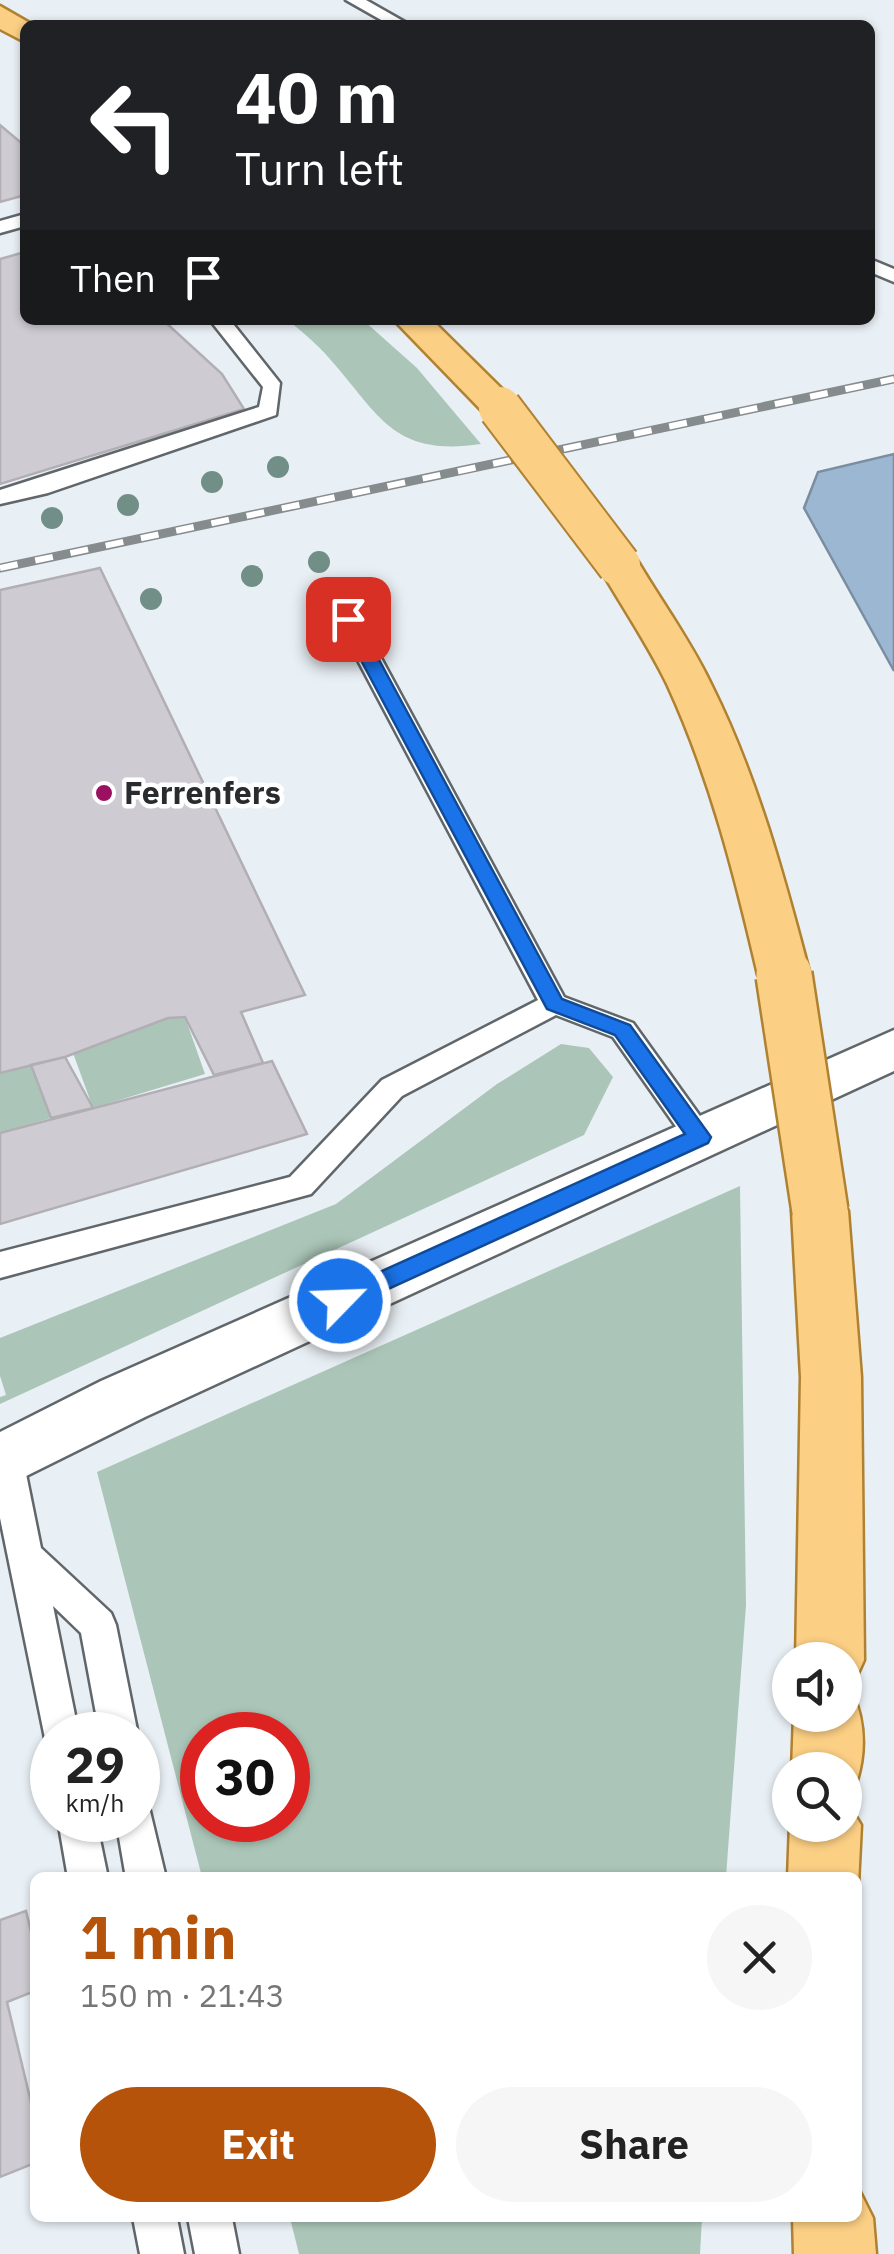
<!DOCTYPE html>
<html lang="en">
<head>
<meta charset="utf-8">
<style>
	:root { --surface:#fff; --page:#f6f6f6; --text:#222; --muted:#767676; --accent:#b45309 }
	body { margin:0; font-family:"IBM Plex Sans",sans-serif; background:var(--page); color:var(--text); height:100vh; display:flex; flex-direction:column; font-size:38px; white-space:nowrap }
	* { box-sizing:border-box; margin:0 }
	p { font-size:32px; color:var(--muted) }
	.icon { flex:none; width:55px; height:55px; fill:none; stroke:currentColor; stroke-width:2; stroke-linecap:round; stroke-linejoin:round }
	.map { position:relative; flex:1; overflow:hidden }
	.sheet { position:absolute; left:30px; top:1872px; width:832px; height:350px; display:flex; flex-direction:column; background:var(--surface); border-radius:15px; box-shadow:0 2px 8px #0004 }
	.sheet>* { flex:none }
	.guide { position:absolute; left:20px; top:20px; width:855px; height:305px; border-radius:15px; box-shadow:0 2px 8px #0004; background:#202124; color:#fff; overflow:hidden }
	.buttons { position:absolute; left:772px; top:1642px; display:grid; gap:20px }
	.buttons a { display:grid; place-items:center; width:90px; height:90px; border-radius:50%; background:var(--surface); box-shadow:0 2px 8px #0004; font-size:50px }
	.speed { position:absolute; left:30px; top:1712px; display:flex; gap:20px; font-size:50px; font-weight:700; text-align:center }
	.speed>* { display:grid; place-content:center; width:130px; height:130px; border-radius:50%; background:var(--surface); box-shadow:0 2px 8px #0004; line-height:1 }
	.speed small { font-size:25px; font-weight:400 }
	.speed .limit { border:15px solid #d22; background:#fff; color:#111 }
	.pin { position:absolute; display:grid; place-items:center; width:85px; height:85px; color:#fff; margin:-42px; border-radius:20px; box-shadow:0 5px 15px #0006 }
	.me { position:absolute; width:110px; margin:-55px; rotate:66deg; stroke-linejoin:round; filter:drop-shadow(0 0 8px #0008) }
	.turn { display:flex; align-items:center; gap:35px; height:210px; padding:0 50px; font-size:45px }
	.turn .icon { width:130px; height:130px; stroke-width:2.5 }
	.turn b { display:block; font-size:70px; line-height:85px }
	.then { display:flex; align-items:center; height:95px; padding:0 50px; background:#0003; gap:20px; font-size:38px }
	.round { display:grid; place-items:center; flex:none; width:105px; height:105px; border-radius:52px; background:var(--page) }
	.summary { display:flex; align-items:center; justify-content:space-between; height:170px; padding:0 50px }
	h1 { font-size:60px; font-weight:700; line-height:75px; color:var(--accent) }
	.primary-button { display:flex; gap:20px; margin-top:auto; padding:20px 50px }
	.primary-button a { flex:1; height:115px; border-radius:60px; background:var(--accent); color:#fff; font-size:40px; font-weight:700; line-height:115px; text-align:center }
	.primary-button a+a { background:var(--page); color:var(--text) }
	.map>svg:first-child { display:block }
	.green { fill:#abc6b8; fill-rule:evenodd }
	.water { fill:#9cb7d2; stroke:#7a8da1; stroke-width:2.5 }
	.building { fill:#cecbd2; stroke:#b1aeb4; stroke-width:2.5 }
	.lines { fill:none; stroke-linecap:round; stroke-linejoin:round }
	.lane-casing { stroke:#60666a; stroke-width:5 }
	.street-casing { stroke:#60666a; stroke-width:5 }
	.primary-casing { stroke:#b08131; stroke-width:5 }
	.lane { fill:#fff; fill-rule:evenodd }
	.street { fill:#fff; fill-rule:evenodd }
	.primary { fill:#fbcf84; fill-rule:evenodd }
	.rail-casing { stroke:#868b8e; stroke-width:9 }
	.rail { stroke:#fff; stroke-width:6; stroke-dasharray:18; stroke-linecap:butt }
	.primary-bridge-far1-casing { stroke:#b08131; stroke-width:46; stroke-linecap:butt }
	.primary-bridge-casing { stroke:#b08131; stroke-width:60; stroke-linecap:butt }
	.primary-bridge-far1 { stroke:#fbcf84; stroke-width:42 }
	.primary-bridge { stroke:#fbcf84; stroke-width:55 }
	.tree { fill:#718f86 }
	.route { fill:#1a73e8; stroke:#114b97; stroke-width:2.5 }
	.poi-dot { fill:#9b1061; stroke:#fff; stroke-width:4 }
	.labels { text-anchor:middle; stroke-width:9; stroke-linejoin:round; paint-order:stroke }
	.poi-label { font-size:32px; font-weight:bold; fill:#292c2e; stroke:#fff; text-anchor:start }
</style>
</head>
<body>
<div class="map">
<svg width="894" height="2254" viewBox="0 0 894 2254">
	<rect width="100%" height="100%" fill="#e9f0f5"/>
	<path class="green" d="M288,320H363L417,368L481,444C392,457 380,415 329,358C317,344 302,332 288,320Z
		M185,1017L205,1074L93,1108L73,1053L168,1018Z
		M561,1044L589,1048L613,1077L584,1135L0,1404V1397L6,1395L0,1376V1338L336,1204L497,1084Z
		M31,1065L51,1118L0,1133V1073Z
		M740,1186L746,1605L726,1877H202L97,1472ZM288,1735V1820H202V1735Z
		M290,2218H702L700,2254H299Z"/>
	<path class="water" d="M894,454V671L804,508L818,472Z"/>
	<path class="building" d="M0,125L25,146V195L0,202Z
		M25,252V320H163L222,374L244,409L0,484V259Z
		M100,568L305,995L241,1012L263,1063L214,1075L185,1017L168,1018L65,1057L0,1073V590Z
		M65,1057L93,1108L51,1118L31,1065Z
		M272,1061L307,1134L0,1224V1133Z
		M26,1911L35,1948V1991L7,2002L35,2119V2163L0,2177V1920Z"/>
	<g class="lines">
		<g class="lane-casing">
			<path id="lane" d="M346,0H366L410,25H390Z
				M25,214V226L0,233V221Z
				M870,259L894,269V282L870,272Z
				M210,320H230L280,383L276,415L48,493L0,504V490L259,407L263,387Z
				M348,612L360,619L564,997L633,1023L715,1137L711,1145H689L613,1037L556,1015L402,1096L311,1194L0,1278V1252L290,1177L382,1080L538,1000L336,619Z
				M6,1444L18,1449L23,1459L41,1548L111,1613L116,1625L138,1735V1736L100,1735L81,1633L53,1606L79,1735H52V1750L47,1748L0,1518V1447Z
				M138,1802L149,1807L166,1878H126L116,1820H138Z
				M58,1820H96L108,1878H68Z
				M133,2218H177L184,2254H140Z
				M188,2218H232L239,2254H195Z"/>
		</g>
		<g class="street-casing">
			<path id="street" d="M894,1030V1071L145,1417L0,1489V1432L101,1381Z"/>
		</g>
		<g class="primary-casing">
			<path id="primary" d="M0,6L33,25H25V42L0,29Z
				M394,320H432L513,400L519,408L513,416H487Z
				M619,552L634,556L640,565C664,605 691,642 711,684C757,776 784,876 810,975L802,988L784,993L766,988L758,975C735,876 710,777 667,684C647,643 621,605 598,565L604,556Z
				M820,1189L840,1195L848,1211L861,1377L864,1660L854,1682L845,1685V1660H796L801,1377L792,1211L800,1195Z
				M845,1690L852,1692C867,1725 866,1761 852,1794L845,1796V1770H792L794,1715H845Z
				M845,1799L861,1825L858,1885V1878H788L790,1823L845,1825Z
				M858,2188L873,2218L876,2254H794L793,2218H858Z"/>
		</g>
		<use href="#lane" class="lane"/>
		<use href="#street" class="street"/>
		<use href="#primary" class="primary"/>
		<g class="rail-casing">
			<path id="rail" d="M0,568L894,379"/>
		</g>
		<use href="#rail" class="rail"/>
		<g class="primary-bridge-far1-casing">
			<path id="primary-bridge-far1" d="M500,408L619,565"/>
		</g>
		<g class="primary-bridge-casing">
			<path id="primary-bridge" d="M784,975L820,1211"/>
		</g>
		<use href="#primary-bridge-far1" class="primary-bridge-far1"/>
		<use href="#primary-bridge" class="primary-bridge"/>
	</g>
	<g class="tree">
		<circle cx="278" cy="467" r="11"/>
		<circle cx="212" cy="482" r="11"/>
		<circle cx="128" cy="505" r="11"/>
		<circle cx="52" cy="518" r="11"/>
		<circle cx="319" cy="562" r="11"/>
		<circle cx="252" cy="576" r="11"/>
		<circle cx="151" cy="599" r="11"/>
	</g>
	<path class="route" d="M348,613L357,619L562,999L630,1025L711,1137L708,1143L340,1311L327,1301L331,1294L685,1134L615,1035L547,1009L339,619Z"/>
	<circle class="poi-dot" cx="104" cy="793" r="10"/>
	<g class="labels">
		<g class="poi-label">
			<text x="124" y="804">Ferrenfers</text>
		</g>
	</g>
</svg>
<div class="buttons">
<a><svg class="icon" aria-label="sound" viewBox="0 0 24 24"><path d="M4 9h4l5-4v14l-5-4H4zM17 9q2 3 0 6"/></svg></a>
<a><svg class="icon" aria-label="search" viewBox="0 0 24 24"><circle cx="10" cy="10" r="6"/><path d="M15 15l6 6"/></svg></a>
</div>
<div class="speed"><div>29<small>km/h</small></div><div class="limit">30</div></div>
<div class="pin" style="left:348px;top:619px;background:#d93025"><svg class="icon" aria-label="arrive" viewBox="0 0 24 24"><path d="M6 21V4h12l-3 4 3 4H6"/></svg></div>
<svg class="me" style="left:340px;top:1301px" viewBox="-20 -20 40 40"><circle r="17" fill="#1a73e8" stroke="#fff" stroke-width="3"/><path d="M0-11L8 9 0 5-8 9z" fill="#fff"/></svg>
<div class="guide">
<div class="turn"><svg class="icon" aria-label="left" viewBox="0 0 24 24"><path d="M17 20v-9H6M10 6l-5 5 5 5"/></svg><div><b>40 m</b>Turn left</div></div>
<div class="then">Then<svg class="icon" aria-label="arrive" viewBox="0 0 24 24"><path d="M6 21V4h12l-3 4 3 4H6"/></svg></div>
</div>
<section class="sheet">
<div class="summary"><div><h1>1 min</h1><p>150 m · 21:43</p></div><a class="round"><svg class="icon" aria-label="close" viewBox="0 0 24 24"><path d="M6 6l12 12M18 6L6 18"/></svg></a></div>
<div class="primary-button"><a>Exit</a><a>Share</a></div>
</section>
</div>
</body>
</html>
